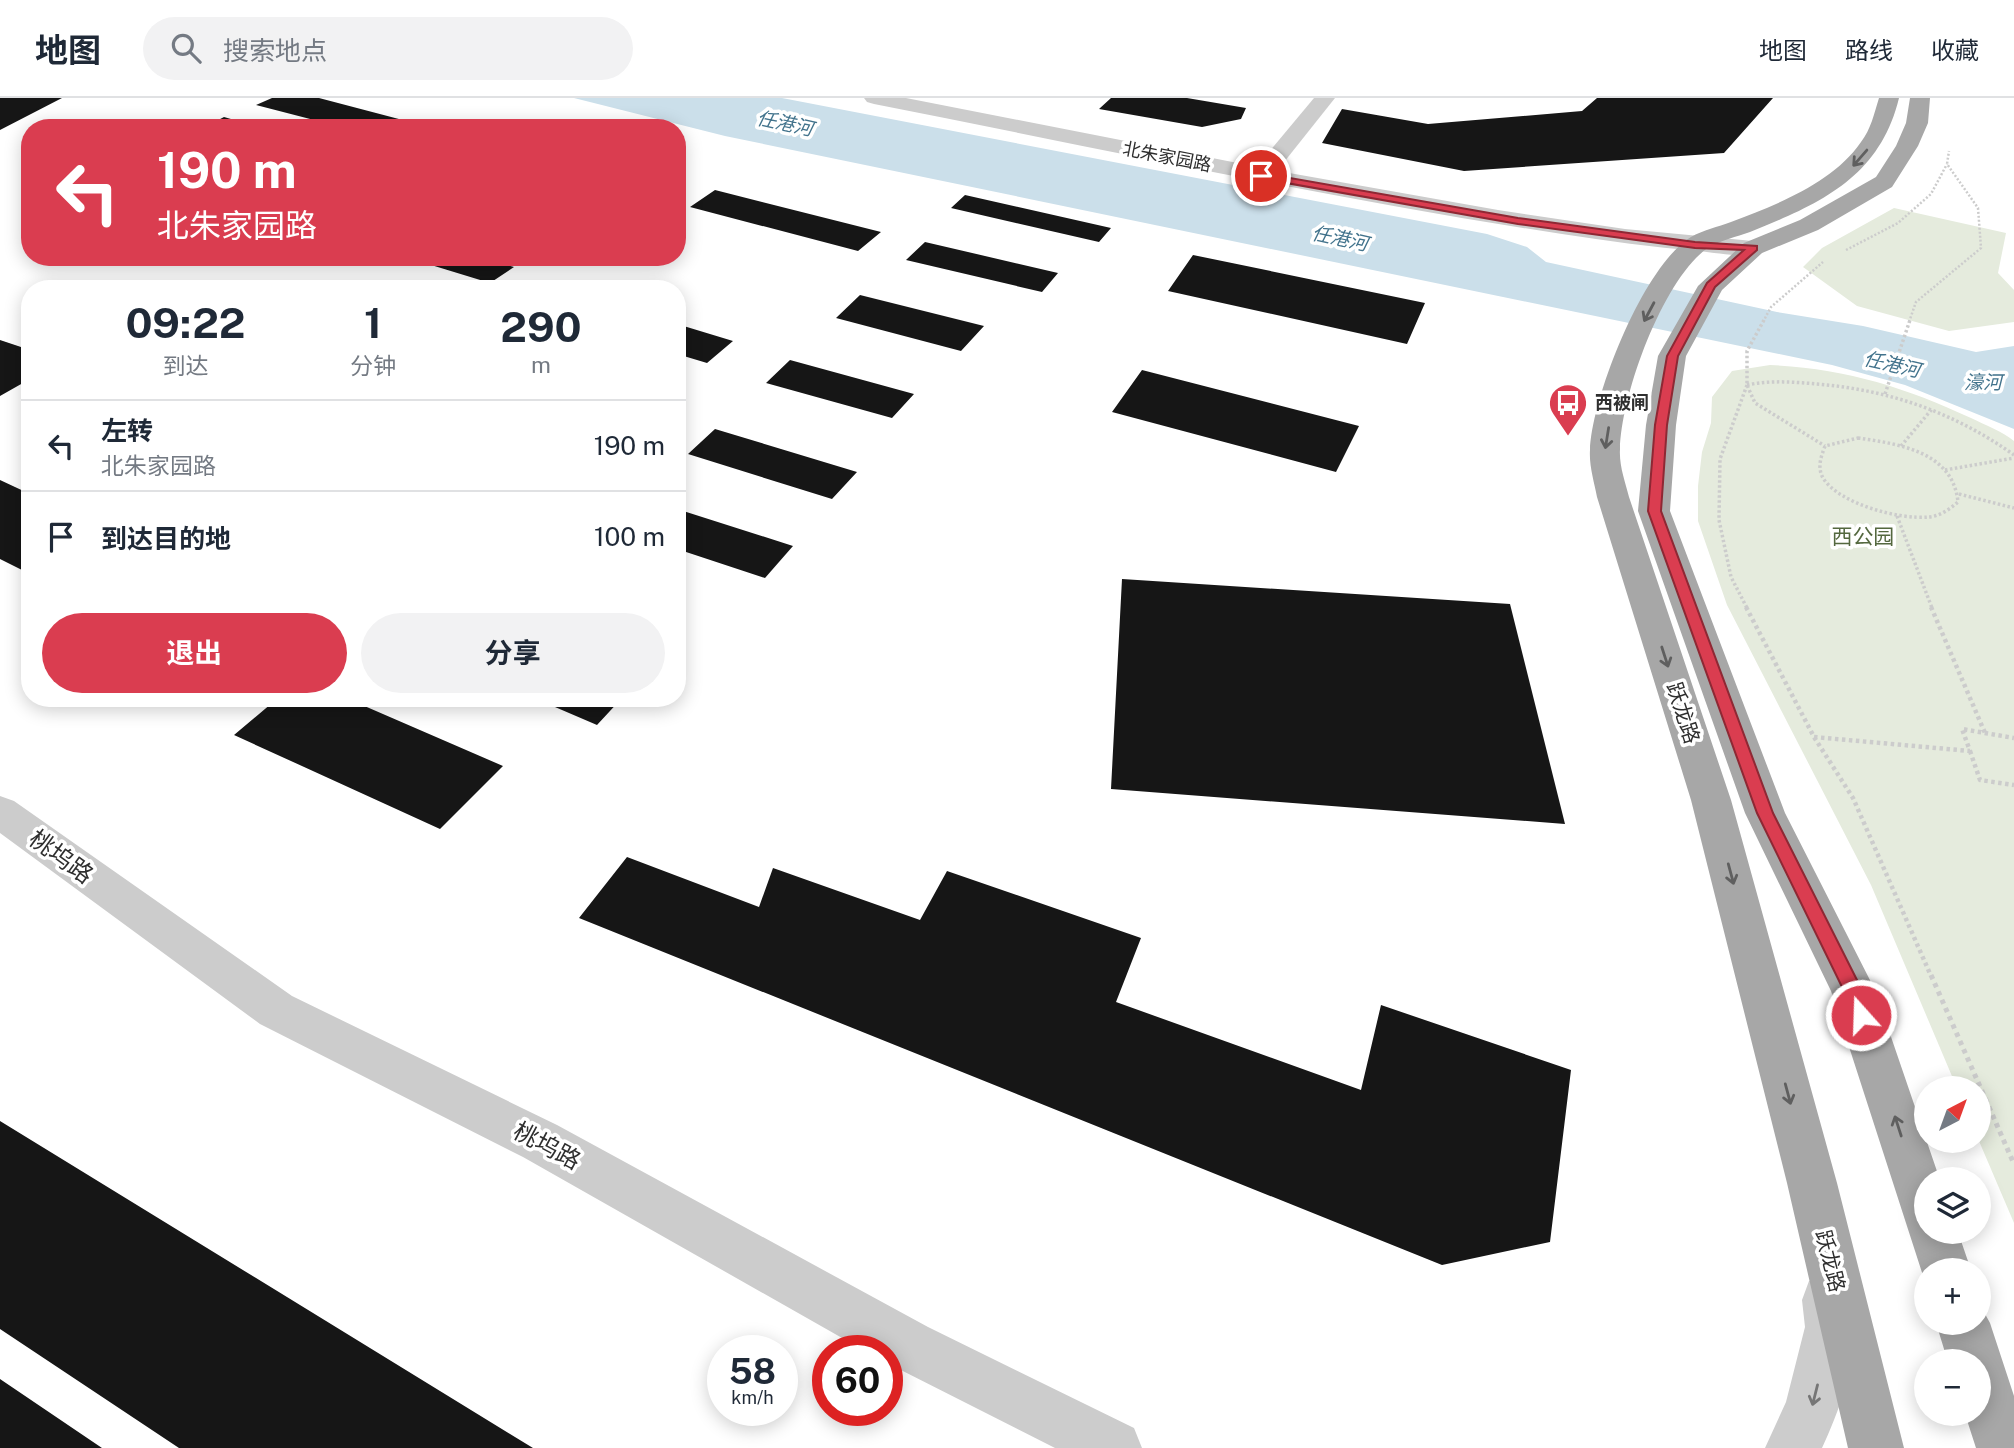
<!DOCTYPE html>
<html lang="zh">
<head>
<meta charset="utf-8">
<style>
	:root { --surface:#fff; --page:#f2f2f3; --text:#1f2937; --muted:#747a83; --line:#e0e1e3; --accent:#da3d50 }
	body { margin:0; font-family:"Public Sans","Noto Sans SC",sans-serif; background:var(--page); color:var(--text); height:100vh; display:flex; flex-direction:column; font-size:26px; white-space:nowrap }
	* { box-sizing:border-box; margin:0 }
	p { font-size:23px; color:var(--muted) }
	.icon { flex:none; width:38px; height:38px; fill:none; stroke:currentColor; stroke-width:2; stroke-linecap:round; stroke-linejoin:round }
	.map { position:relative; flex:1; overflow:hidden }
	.side { position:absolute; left:21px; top:182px; width:665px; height:427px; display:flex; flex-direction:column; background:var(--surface); border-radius:28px; box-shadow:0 4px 18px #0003 }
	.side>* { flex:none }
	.banner { position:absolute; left:21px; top:21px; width:665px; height:147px; border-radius:28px; box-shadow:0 4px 18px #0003; background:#da3d50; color:#fff; overflow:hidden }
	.needle { width:46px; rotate:41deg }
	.controls { position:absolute; left:1914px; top:978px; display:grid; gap:14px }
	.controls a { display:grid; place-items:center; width:77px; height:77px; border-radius:50%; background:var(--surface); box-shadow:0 4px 18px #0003; font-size:35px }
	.speed { position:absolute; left:707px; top:1237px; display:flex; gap:14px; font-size:35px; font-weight:700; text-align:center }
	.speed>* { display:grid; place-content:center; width:91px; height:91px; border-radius:50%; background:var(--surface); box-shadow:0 4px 18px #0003; line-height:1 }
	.speed small { font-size:18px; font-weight:400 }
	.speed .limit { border:10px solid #d22; background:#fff; color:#111 }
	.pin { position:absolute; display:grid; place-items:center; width:60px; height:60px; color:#fff; margin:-30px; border:4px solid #fff; border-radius:50%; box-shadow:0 2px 7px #0007 }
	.me { position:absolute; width:77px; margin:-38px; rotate:340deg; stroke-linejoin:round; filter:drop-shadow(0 0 5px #0008) }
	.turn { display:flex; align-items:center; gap:24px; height:147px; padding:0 21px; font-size:32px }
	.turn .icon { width:91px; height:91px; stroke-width:2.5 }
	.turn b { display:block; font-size:49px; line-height:60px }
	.eta { display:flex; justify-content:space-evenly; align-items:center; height:119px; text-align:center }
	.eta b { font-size:42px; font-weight:700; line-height:49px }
	.action { display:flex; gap:14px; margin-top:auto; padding:14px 21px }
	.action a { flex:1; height:80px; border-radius:42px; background:var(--accent); color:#fff; font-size:28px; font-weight:700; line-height:80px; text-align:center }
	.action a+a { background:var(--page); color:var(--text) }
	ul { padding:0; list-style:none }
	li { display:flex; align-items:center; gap:21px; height:91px; padding:0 21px; border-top:2px solid var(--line) }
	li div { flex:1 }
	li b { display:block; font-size:26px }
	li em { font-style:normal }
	header { display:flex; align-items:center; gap:42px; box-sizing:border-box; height:98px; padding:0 35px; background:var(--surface); border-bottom:2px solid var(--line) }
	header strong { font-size:33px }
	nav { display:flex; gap:38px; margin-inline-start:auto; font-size:24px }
	.search { width:490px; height:63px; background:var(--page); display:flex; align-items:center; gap:18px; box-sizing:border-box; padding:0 24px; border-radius:38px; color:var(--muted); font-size:26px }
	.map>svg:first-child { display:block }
	.green { fill:#e5ebdd }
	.water { fill:#cbdfea }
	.building { fill:#161616 }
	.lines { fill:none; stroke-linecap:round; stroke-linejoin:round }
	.path-far3 { stroke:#ccc; stroke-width:2.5; stroke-dasharray:2 2; stroke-linecap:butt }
	.path-far2 { stroke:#ccc; stroke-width:3.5; stroke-dasharray:2.5 2.5; stroke-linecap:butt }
	.path-far1 { stroke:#ccc; stroke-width:4.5; stroke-dasharray:3.5 3.5; stroke-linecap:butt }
	.path { stroke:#ccc; stroke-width:5; stroke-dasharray:4.5 4.5; stroke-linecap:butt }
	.minor { fill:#ccc; fill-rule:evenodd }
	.tertiary { fill:#ccc; fill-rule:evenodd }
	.primary { fill:#a7a7a7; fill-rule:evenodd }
	.oneway { stroke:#5f5f5f }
	.oneway2 { stroke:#767676 }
	.route { fill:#da3d50; stroke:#8e2834; stroke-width:2 }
	.labels { text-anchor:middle; stroke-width:7; stroke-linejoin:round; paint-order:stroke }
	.far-street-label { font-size:18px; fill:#2f2f2f; stroke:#fff }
	.far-poi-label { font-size:18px; font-weight:bold; fill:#2f2f2f; stroke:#fff; text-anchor:start }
	.far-water-label { font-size:19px; font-style:italic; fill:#42738c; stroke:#fff }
	.park-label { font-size:21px; fill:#54683f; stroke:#fff }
	.street-label { font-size:21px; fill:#2f2f2f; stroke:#fff }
	.near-street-label { font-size:24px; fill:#2f2f2f; stroke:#fff }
</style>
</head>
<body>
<header>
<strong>地图</strong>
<div class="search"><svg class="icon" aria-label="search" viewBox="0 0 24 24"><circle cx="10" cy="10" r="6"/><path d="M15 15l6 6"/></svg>搜索地点</div>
<nav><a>地图</a><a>路线</a><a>收藏</a></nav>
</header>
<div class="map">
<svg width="2014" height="1350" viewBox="0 0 2014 1350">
	<rect width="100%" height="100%" fill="#fff"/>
	<path class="green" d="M1894,110L2006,135L1998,175L2014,192V224L1949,233L1857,208L1803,169L1822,150Z
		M1770,267C1843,270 1905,289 1971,320C1985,327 2002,333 2014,343V1125L1979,1043V990H1957L1871,787L1727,507L1698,423V388L1702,354L1711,325L1712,299L1732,273Z"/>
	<path class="water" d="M574,0H782L1487,136L1527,149L1546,164L1777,214L1863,228L1976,254L2014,248V331L1905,287L1832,267L725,38Z"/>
	<path class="building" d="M0,0H62L0,32Z
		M272,0H319L433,30H345L256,7Z
		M1111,0H1187L1246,10L1241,21L1202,29L1099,11Z
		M1597,0H1773L1724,55L1464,73L1322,45L1342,11L1428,26L1582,13Z
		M224,19L259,29V30H203Z
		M715,92L881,134L858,153L690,109Z
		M965,97L1111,130L1099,144L951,110Z
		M925,144L1058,175L1042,194L906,162Z
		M1193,157L1425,205L1407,246L1168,193Z
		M405,159H479L514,169L490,185Z
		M860,197L984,228L961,253L836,220Z
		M677,226L733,243L707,265L677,256Z
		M0,242L30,252V281L0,298Z
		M790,262L914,296L892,320L766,285Z
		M1142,272L1359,328L1336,374L1112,314Z
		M715,331L857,374L832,401L688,356Z
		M0,382L30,396V476L0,461Z
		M677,411L793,448L765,480L677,451Z
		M1122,481L1510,506L1565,726L1111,691Z
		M278,600H346L503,668L440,731L234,637Z
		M534,600H622L597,627Z
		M627,759L759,809L773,770L920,822L947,773L1141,840L1116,904L1361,992L1381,907L1571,972L1550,1144L1442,1167L579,820Z
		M0,1023L533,1350H179L0,1231Z
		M0,1281L102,1350H0Z"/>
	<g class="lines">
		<path class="path-far3" d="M1846,152L1898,125L1931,96L1947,66
			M1763,224L1771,209L1823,164
			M1909,224L1916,204L1981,150L1978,110L1947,66L1949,53"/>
		<path class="path-far2" d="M1764,222L1747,253V287L1755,305L1825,348
			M1747,287L1720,361L1719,422L1731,479L1747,510
			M1747,287C1770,282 1794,284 1817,286C1890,292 1955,315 2014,357
			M1885,296L1910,222
			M1858,340C1900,346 1953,354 1958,404C1950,411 1940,418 1929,419C1900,422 1839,406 1823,380C1817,369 1821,359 1825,348Z
			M1901,348L1932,311
			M1945,372L2014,360
			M1959,396L2014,410
			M1897,418L1932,510"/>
		<path class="path-far1" d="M1746,509L1814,639L1853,700L1931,878
			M1931,509L1985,635
			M1814,639L1970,653L1962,631L2014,640
			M1970,653L1980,682L2014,687"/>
		<path class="path" d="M1931,877L2014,1066"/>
		<path class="minor" d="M1314,0H1335L1269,83H1253L1250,78L1253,73Z"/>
		<path class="tertiary" d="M864,0H906L1278,73L1498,112L1625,131L1753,143L1762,145L1765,150L1762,155C1742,160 1718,155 1698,153C1653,149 1607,143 1562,136C1331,101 1103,51 874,6L867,4Z
			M0,698L14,703L292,898L557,1027L928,1229L1134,1330L1142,1350H1055L887,1265V1253H865L523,1059L260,926L0,735Z
			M1828,1176L1847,1183C1852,1198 1860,1215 1858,1231C1855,1268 1838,1316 1822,1350H1765L1786,1304L1805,1229L1802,1202L1809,1183Z"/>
		<path class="primary" d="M1879,0H1899C1880,79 1820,106 1750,134C1736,139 1722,142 1709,149C1663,180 1621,297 1620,351C1619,368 1625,383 1629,399L1731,702L1837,1085L1904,1350H1848L1787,1085L1691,702L1597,399C1594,383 1589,368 1590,352C1592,298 1644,167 1691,139C1703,132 1718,129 1731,124C1776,107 1833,85 1861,44C1871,31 1874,16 1879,0Z
			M1910,0H1930L1928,25L1918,48L1892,89L1818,132L1762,155L1722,192L1686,258L1676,327L1670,413L1785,715L1875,892L1940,1082H1927V1134H1958L1971,1172H1927V1190L1831,893L1745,715L1638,413L1646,327L1658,258L1698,188L1744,145L1800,122L1876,79L1896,48L1906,25Z
			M1979,1205L1990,1225L2014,1298V1350H1976L1965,1316H1979V1264H1948L1936,1225H1979Z"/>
	</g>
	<defs><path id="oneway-shaft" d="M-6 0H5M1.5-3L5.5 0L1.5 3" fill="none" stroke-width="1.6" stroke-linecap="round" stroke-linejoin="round" transform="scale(1.75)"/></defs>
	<g class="oneway">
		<use href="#oneway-shaft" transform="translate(1860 60) rotate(131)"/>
		<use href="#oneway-shaft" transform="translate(1649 214) rotate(118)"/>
		<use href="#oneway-shaft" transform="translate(1607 340) rotate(99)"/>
		<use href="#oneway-shaft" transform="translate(1665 559) rotate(72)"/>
		<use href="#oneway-shaft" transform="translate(1731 776) rotate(75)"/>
		<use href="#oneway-shaft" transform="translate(1788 996) rotate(75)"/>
		<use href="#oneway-shaft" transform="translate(1898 1028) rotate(-108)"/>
	</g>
	<use class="oneway2" href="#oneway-shaft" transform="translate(1815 1297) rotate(104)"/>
	<path class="route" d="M1261,75L1518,120L1695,144L1757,148V152L1715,189L1678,258L1667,327L1661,413L1773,715L1862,892L1871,917L1868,923L1861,925L1855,923L1844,893L1757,715L1648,413L1655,327L1667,258L1707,185L1744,152L1695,150L1518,126L1258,80V76Z"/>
	<defs>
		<g id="bus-pin" transform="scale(2.0125)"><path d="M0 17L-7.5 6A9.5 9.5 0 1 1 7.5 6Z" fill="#da3d50" stroke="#fff"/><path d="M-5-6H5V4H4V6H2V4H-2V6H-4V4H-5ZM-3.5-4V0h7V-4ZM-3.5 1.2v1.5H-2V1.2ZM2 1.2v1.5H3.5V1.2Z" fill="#fff"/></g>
	</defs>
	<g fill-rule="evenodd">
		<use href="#bus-pin" x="1568" y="305"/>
	</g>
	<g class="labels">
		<g class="far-street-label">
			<text transform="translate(1167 59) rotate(11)" y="6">北朱家园路</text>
		</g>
		<g class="far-poi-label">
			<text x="1595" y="311">西被闸</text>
		</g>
		<g class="far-water-label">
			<text transform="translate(785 25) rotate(12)" y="7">任港河</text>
			<text transform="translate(1340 140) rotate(12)" y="7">任港河</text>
			<text transform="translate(1892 266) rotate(13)" y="7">任港河</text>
			<text x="1983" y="291">濠河</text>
		</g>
		<g class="park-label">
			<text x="1863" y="446">西公园</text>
		</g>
		<g class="street-label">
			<text transform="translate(1683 615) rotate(72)" y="7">跃龙路</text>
			<text transform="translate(1830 1163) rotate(76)" y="7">跃龙路</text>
		</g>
		<g class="near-street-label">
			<text transform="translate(61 759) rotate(36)" y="8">桃坞路</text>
			<text transform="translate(547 1048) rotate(28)" y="8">桃坞路</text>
		</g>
	</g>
</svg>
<div class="controls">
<a><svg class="needle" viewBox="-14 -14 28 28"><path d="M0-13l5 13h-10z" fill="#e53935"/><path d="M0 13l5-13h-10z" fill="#747a83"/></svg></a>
<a><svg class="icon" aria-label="layers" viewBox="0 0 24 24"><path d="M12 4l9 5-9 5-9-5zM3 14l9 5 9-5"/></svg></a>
<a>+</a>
<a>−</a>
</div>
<div class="speed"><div>58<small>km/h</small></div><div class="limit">60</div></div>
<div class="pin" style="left:1261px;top:78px;background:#d93025"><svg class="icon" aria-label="arrive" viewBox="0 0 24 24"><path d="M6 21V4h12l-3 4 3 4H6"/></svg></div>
<svg class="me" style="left:1861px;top:917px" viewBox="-20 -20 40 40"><circle r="17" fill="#da3d50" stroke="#fff" stroke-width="3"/><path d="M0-11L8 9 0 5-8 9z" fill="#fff"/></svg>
<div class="banner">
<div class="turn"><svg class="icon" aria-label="left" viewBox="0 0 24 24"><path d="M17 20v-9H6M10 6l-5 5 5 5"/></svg><div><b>190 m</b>北朱家园路</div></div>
</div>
<section class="side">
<div class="eta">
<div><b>09:22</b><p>到达</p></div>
<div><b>1</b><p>分钟</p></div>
<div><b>290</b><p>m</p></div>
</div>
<ul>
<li><svg class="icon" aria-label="left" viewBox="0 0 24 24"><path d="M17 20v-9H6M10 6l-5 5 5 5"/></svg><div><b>左转</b><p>北朱家园路</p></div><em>190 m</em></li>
<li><svg class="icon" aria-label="arrive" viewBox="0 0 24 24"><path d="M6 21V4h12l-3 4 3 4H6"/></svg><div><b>到达目的地</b></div><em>100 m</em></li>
</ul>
<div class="action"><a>退出</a><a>分享</a></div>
</section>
</div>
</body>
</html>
